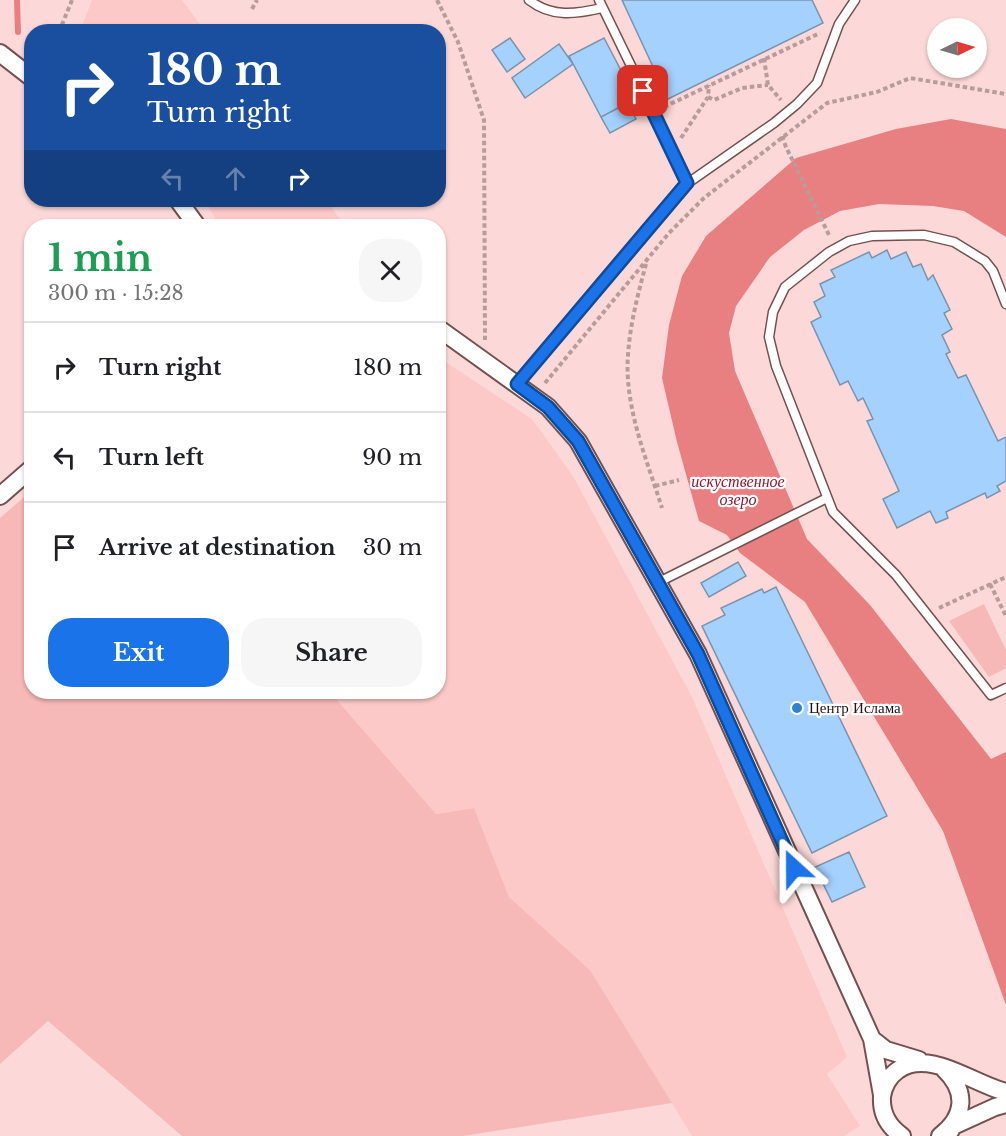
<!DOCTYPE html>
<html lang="en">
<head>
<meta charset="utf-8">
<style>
	:root { --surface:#fff; --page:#f6f6f6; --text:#202124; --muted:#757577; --line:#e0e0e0; --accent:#1a73e8 }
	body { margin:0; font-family:"Libre Baskerville",serif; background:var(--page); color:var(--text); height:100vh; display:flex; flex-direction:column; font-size:22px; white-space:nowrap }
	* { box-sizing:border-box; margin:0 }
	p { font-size:20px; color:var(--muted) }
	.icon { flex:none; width:33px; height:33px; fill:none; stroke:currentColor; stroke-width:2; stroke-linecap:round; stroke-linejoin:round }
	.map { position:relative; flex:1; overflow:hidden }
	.details { position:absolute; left:24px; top:219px; width:422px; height:480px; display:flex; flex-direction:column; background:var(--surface); border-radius:24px; box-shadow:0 2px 4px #0004 }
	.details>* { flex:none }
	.top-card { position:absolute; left:24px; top:24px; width:422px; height:183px; border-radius:24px; box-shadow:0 2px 4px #0004; background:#1a4fa0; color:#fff; overflow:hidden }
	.needle { width:39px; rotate:85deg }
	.buttons { position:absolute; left:927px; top:18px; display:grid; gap:12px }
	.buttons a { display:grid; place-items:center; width:60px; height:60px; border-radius:50%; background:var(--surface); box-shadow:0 2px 4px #0004; font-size:30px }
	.pin { position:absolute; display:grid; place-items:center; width:51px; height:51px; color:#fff; margin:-26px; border-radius:12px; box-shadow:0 3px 9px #0006 }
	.me { position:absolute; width:66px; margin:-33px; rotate:336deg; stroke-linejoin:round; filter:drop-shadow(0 0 4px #0008) }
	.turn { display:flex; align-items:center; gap:21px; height:126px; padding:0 24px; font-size:27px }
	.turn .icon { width:78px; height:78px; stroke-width:2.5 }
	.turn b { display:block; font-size:42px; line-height:51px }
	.lanes { display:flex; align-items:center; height:57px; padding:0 24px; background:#0003; justify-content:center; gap:30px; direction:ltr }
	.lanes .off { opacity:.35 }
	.round { display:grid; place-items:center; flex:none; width:63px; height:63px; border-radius:24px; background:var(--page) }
	.head { display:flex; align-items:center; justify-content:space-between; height:102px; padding:0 24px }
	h1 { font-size:36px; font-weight:700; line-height:45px; color:#1e9e55 }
	.cta { display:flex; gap:12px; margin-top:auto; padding:12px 24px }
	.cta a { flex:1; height:69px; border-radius:24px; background:var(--accent); color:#fff; font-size:24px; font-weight:700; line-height:69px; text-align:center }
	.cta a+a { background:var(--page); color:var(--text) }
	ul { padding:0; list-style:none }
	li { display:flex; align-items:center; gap:18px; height:90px; padding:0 24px; border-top:2px solid var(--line) }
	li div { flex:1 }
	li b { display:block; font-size:22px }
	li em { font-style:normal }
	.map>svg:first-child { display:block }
	.built { fill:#fcc9c8 }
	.green { fill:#f7b8b8 }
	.water { fill:#e87f81 }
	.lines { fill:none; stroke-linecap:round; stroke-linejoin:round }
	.stream { stroke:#e87f81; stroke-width:6 }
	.building { fill:#a5d1fe; stroke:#7a93ad; stroke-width:1.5 }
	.lane-casing { stroke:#745050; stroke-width:11 }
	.street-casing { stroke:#745050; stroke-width:20 }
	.path { stroke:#b89c9b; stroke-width:4; stroke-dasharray:4.5 3; stroke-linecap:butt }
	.lane { stroke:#fff; stroke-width:8 }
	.street { stroke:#fff; stroke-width:16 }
	.route-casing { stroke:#114b97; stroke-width:15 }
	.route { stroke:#1a73e8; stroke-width:10 }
	.poi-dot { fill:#2a84d1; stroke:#fff; stroke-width:2 }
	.labels { text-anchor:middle; stroke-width:4.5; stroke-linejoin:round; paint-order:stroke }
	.poi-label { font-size:15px; fill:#221313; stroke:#fff; text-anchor:start }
	.water-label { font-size:16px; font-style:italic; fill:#96172b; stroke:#fff }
</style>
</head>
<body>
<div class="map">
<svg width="1006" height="1136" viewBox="0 0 1006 1136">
	<rect width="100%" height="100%" fill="#fcd9d8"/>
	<path class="built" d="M92,0H182L205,31H80Z
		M205,200H326L345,226H219Z
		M438,357L532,419L573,476L692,697L847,1057L827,1074L860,1126L844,1136H692L590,970L509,897L474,808L436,814L330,692H438Z"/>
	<path class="green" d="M31,491L32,692H330L436,814L474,808L509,897L590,970L672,1103L463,1136H182L48,1021L0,1064V518Z
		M984,604L1006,650V668L989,677L949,621Z"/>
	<path class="water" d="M951,119L1006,129V237L964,211L933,206L879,204L840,211L804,230L770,257L736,306L729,333L735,371L807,539L870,605L991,759L1006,752V1005L943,831L805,602L740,553L727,535L699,521L677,442L662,378L669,325L682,276L706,236L796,158L896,129Z"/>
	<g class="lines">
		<path class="stream" d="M17,0L18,32"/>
	</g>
	<path class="building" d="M622,0H812L823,23L668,99Z
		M510,38L525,59L507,72L492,50Z
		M604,38L636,99L601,117L569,56Z
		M559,44L573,64L525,98L512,78Z
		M627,103L636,119L610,133L601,117Z
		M887,250L891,259L906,252L913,267L921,264L928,280L933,275L950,310L944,313L952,329L942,335L950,352L946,354L958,378L966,375L998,441L1006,437V481L997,486L1000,491L987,498L985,493L946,512L948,518L936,523L930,511L897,528L883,499L899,491L867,421L873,419L863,398L858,401L848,381L840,385L811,322L821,317L814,302L825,296L820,284L835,277L831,270L869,252L872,258Z
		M738,562L746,576L709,597L701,583Z
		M776,587L887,816L812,853L702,626L725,615L721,608L762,589L764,593Z
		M849,852L865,887L832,902L815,867Z"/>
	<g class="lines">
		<g class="lane-casing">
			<path id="lane" d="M529,0C552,18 576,14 602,8
				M599,0L688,183
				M1006,304L993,271L985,261L954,242L924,235L872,236L849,241L829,252L785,287L773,312L769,337L776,366L833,512L896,575L991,695L1006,688
				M517,384L688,183L774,123L797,104L817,83L839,24L855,0
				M657,583L827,498"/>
		</g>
		<g class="street-casing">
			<path id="street" d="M0,53L32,78
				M178,200L197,226
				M438,328L548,407L578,441L698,654L872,1039L882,1095
				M0,496L32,468
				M872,1039L886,1050L919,1060
				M951,1130V1127L995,1107L1006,1104
				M902,1136C889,1127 881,1114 882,1097C883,1087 889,1076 898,1070C929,1048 973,1084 1006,1092
				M940,1136C966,1116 967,1091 944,1069"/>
		</g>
		<path class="path" d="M437,0L458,42L484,120L485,340
			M252,9L257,0
			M59,32L72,0
			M764,58L768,85L781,100
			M708,97L714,100L742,88L768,85
			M664,107L820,33
			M782,136L786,147L830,237
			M681,138L708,97L709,85
			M646,264C638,294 630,324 628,355C624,407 647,460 662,508
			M545,383L669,233L704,198L827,103L877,92L910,78L1006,94
			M655,486L679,480
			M990,584L1006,616
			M939,608L1006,577"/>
		<use href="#lane" class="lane"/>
		<use href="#street" class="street"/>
	</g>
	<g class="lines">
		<g class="route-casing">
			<path id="route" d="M643,91L687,183L517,384L548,407L578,441L698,654L794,868"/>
		</g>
		<use href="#route" class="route"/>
	</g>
	<circle class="poi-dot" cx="797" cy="708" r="6"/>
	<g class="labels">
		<g class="poi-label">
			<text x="809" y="713">Центр Ислама</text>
		</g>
		<g class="water-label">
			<text x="738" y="487">искуственное<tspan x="738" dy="18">озеро</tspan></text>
		</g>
	</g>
</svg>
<div class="buttons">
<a><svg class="needle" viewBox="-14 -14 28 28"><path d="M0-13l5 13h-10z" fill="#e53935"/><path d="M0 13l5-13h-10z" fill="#757577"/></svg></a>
</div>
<div class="pin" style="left:643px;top:91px;background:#d93025"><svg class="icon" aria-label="arrive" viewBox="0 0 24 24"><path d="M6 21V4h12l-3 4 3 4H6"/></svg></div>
<svg class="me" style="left:794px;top:868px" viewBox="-20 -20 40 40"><path d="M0-17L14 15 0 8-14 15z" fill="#1a73e8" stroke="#fff" stroke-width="4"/></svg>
<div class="top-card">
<div class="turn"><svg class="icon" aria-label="right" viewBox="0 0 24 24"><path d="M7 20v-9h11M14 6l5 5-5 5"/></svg><div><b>180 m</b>Turn right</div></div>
<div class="lanes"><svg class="icon off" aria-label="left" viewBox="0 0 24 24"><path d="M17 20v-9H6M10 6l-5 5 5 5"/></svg><svg class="icon off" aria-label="ahead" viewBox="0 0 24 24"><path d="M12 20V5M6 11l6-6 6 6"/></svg><svg class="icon" aria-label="right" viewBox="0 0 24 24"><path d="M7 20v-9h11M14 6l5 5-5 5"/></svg></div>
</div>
<section class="details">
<div class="head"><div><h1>1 min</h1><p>300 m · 15:28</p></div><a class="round"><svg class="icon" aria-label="close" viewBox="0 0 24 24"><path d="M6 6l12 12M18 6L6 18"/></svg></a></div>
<ul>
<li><svg class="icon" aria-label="right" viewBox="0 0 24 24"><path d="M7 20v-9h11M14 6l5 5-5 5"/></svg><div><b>Turn right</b></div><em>180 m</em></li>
<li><svg class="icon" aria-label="left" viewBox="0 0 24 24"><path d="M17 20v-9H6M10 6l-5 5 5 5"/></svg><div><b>Turn left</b></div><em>90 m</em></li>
<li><svg class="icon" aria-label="arrive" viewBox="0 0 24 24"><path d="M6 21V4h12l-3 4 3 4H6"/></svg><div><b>Arrive at destination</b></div><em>30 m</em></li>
</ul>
<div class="cta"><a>Exit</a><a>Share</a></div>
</section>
</div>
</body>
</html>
